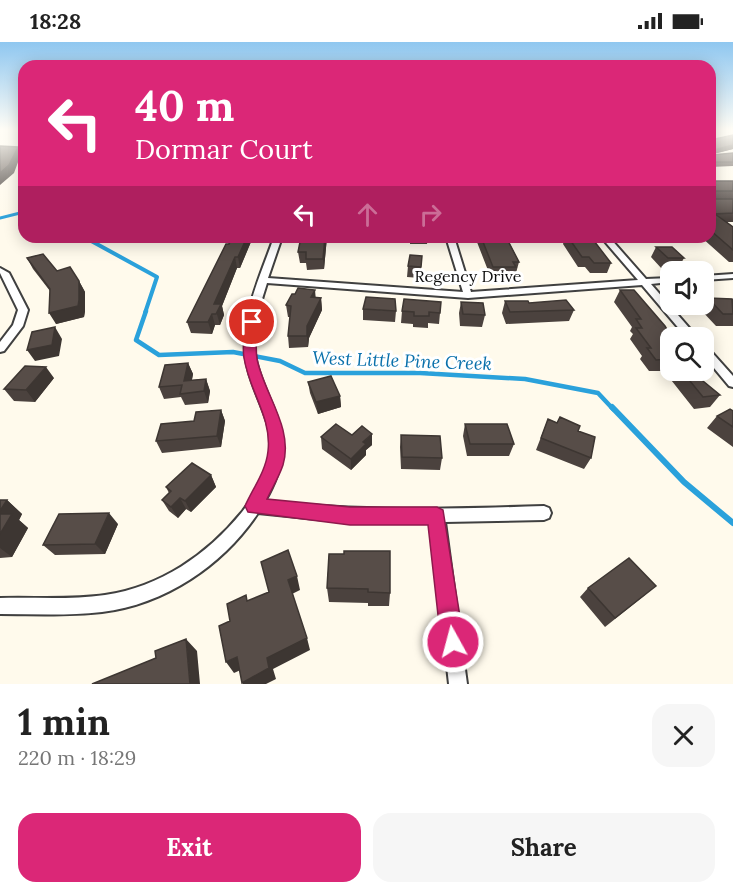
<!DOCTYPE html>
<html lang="en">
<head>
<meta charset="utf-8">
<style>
	:root { --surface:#fff; --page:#f6f6f6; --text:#222; --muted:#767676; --accent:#db2777 }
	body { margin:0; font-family:Lora,serif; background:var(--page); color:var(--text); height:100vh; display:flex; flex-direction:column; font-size:22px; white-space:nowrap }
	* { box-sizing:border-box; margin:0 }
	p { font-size:20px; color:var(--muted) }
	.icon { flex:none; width:33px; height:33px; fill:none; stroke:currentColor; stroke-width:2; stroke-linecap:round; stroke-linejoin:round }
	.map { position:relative; height:642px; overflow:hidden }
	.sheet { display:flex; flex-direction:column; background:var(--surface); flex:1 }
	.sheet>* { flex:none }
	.hud { position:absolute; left:18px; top:18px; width:698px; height:183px; border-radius:18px; box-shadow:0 3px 15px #0003; background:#db2777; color:#fff; overflow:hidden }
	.buttons { position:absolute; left:660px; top:219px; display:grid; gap:12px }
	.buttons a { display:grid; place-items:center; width:54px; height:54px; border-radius:12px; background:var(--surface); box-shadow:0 3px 15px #0003; font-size:30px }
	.pin { position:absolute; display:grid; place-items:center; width:51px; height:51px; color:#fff; margin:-26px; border:3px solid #fff; border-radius:50%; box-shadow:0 2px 6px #0007 }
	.me { position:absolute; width:66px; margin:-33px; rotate:353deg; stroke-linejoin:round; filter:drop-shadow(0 0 4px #0008) }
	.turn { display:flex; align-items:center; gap:21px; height:126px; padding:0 18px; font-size:27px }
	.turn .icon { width:78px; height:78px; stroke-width:2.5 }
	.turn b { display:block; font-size:42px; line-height:51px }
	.lanes { display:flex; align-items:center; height:57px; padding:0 18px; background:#0003; justify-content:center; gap:30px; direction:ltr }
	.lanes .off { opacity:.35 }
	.round { display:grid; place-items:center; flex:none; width:63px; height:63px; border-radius:18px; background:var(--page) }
	.summary { display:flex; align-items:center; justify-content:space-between; height:102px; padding:0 18px }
	h1 { font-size:36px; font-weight:700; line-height:45px }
	.button { display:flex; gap:12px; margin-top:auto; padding:12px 18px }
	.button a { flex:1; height:69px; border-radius:18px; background:var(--accent); color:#fff; font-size:24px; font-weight:700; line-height:69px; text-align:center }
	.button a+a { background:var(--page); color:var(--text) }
	.status { display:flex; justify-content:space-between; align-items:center; height:42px; padding:0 30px; background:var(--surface); direction:ltr }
	.status svg { height:16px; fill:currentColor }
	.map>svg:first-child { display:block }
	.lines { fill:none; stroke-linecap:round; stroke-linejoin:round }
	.stream-far3 { stroke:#2aa1db; stroke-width:3 }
	.stream-far2 { stroke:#2aa1db; stroke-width:4 }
	.stream-far1 { stroke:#2aa1db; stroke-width:4.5 }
	.stream { stroke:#2aa1db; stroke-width:6 }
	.minor-casing { stroke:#404040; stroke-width:4 }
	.minor { fill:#fff; fill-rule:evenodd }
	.wall { fill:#4b423e }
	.shaded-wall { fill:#3d3632 }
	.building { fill:#574d48; stroke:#3d3632; stroke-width:1.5 }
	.route { fill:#db2777; stroke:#8e194d; stroke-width:1.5 }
	.labels { text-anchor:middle; stroke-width:6; stroke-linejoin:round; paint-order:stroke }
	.street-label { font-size:16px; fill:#0d0d0d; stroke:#fff }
	.water-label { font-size:18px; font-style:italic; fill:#0970ab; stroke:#fff }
</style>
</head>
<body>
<div class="status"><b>18:28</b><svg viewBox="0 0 49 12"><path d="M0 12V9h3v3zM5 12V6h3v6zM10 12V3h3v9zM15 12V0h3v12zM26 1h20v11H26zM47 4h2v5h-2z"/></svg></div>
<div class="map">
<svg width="733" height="642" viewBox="0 0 733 642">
	<rect width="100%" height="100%" fill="#fffaec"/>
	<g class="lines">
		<path class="stream-far3" d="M0,176L24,170"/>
		<path class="stream-far2" d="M84,195L157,235L145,271"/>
		<path class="stream-far1" d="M146,269L136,298L159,313L233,310L280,319L305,331H420L525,337L598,351L613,367"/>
		<path class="stream" d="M612,365L684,440L733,481"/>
		<g class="minor-casing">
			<path id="minor" d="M274,195H282L268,236L463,250L446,195H454L471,250L638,238L601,195H609L646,237L670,236V240L651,242L698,296H687L642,243L468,256L267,241C259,266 251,292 256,318C259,333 266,348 272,362C288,399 285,424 265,459C358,470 451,467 544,464L549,466L551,471L549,476L544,478L445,480L467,642H449L431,481L326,478L258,471C223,523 166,562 102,570C68,574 34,572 0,572V556C35,555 70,558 105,553C160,545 207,513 242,470C256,452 271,429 271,405C271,377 254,353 248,327C236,282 260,236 274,195Z
				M0,226L9,231L28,268L23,284L4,309L0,310V300L13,283L18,268L0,231Z
				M733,232V236L704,238V234Z
				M704,305L708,306L733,334V345L729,344L704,314Z"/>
		</g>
		<use href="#minor" class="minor"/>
	</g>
	<path class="wall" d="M733,93V107L712,112V113L733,111V124L710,125V98Z
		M710,139H733V180H727L733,185V220H729L701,195H710Z
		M232,195H253L240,226H237L222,264L224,273L220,283H215L212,292L191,291L187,280Z
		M301,195H327L324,227L307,228L306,221H300L298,210Z
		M410,195H428L427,202H410Z
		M475,195H509L508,198L519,220L516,231H514L513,236H491Z
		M565,195H591L611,221L607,231H590L585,225H578L563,202Z
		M656,205L684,216L678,227H662L651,215Z
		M422,214L420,236L407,235L408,224Z
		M27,216L79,239L85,250V269L84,275L56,282L50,249L33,227Z
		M315,248V256H321L322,268L309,296L308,305L289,306L288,294L290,275H288L286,263L295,252Z
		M620,248L670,296V328H696L703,339L720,353L710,365L694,367L664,329H649L640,317L642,314L630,297L633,292L630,289L632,285L614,260Z
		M708,256L733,257V284H716L701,268Z
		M505,259L529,261L574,268L569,279L506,282L502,271Z
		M441,260L439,282L428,281V286L413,285V282L401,281L402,269Z
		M461,260L485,273L482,285L460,284L459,271Z
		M363,267L396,269L395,280L363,278Z
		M188,321L193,332L192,338L206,337L210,349L208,361L185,363L181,355L164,357L159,345Z
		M54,336L35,360L14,359L4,347Z
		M308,340L340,354L341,365L318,372L310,351Z
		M221,368L225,379L221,405L162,411L156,399L194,379Z
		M733,369V405L707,386L717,374Z
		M548,377L578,389L591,416L584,427L536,408Z
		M465,382L514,402L509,414H467L463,394Z
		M401,393L442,416L440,428L401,427L400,405Z
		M321,395L372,403L366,408V413L351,428L322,407Z
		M211,433L216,445L191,470L186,467L178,476L169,469L162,458L169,451L166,445Z
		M0,458H7L22,472L19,478L28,486L12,515L0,516Z
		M118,482L105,512L55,513L43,503Z
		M329,512L390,551L389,564H368V561L329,560L327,546Z
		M588,546L645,553L605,585L580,555Z"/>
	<path class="shaded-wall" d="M733,103V107L710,113V109Z
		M18,105L21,112L14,131L0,143V131Z
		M247,195H253L240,226L238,215Z
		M325,195H327L324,227L323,217Z
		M235,215L237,226L222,264L224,273L220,283L214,262Z
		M79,239L85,250V269L84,275L56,282L49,271Z
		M315,248L316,259L311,255Z
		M321,256L322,268L309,296L308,305L307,294V284Z
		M212,272L215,283L212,292L208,280Z
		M55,285L62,297L59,314L35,319L27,308Z
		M188,321L193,332L189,351L184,339Z
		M46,325L54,336L35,360L26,348Z
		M206,337L210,349L208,361L204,349Z
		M340,354L341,365L318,372L316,360Z
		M221,368L225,379L221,405L217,394Z
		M372,392V403L366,408V413L351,428V417L363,400Z
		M211,433L216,445L191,470L185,459Z
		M180,456L186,467L178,476L171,465Z
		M7,458L22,472L19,478L28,486L12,515L0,506V469Z
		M109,471L118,482L105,512L95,502Z
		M297,534L300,548L292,552L288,538Z
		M307,596L310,608L273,627L276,637L266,642H243L242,641L267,616Z
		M186,597L197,609L200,642H190Z
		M237,615L245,626L234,631L226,620Z"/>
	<path class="building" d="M733,93V103L710,109L712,113L733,111V120H710V98Z
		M0,104L18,105L9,123L0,131Z
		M710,139H733V149H715L713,157H733V171L715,172L733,185V208L710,188Z
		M232,195H247L238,215H235L214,262H221L216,272H212L208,280H187L226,202H229Z
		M301,195H325L323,217H306V210H298Z
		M481,195H506L519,220H513L516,225H493Z
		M568,195H591L611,221H594L589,215H582Z
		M656,205H672L684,216H668Z
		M43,212L57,229L70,225L79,239V258L78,264L49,271L50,247L27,216Z
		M410,213L422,214L421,225L408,224Z
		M298,246L315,248L311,255L321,256L307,284V294H288L291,264L286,263L292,252H295Z
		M620,248H634L665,284L672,296H670V317L656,318L647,306H651L636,286H642L636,277H641Z
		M366,255L395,257L396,269L363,267Z
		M708,256L732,257L733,272H723Z
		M404,257L441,260L440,271L429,270V274H414V270L402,269Z
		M566,258L574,268L510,270L505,259H528L529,261Z
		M461,260L483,261L485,273L463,272Z
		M55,285L52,303L27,308L32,290Z
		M188,321L184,339L206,337L204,349L180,352L182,343L159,345L165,323Z
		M25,324L46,325L26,348L4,347Z
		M681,328H696L703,339L720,353L703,355Z
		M331,334L340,354L316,360L308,340Z
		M730,367L733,369V385L717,374Z
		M221,368L217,394L156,399L161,382L194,379L196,370Z
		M560,375L580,384L578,389L595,395L591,416L541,396L548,377L557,381Z
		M336,382L352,393L362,384L372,392L363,400L366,402L351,417L321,395Z
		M465,382H507L514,402H470Z
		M401,393L440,394L442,416L402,415Z
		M192,421L211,433L185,459L180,456L171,465L162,458L171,449L166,445Z
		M0,458H7L0,469Z
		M109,471L95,502L43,503L59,472Z
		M0,472H12L0,492Z
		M288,508L297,534L288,538L307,596L267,616L269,626L242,641L237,615L226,620L219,584L230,579L227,562L246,553L247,559L269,550L261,520Z
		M344,509H390V551L368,550V547L327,546L329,512H344Z
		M629,516L656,544L615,576L588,546Z
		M186,597L190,642H92L156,616L155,609Z"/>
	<linearGradient id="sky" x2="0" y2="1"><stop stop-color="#8fc7f0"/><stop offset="0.49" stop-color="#fffdf6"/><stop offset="1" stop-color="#fffdf6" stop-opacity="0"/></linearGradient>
	<rect width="733" height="178" fill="url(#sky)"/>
	<path class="route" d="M252,276L258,280C257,292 255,304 257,317C264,352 294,386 283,423C279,435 272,446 267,457L350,465H437L443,468L464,600L461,608L453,611L445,608L441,600L428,483H350L248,470L245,464C253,446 266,429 268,409C272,376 249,348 244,316C242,304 244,292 246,280Z"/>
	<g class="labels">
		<g class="street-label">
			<text x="468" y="240">Regency Drive</text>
		</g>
		<g class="water-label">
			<text transform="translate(402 319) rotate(2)" y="6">West Little Pine Creek</text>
		</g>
	</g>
</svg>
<div class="buttons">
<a><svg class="icon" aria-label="sound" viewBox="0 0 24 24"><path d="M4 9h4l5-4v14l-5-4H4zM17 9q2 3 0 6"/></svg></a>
<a><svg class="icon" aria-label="search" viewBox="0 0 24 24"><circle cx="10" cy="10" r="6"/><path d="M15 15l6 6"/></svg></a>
</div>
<div class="pin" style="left:252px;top:280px;background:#d93025"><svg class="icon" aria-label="arrive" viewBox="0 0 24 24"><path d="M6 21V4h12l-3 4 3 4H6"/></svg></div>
<svg class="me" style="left:453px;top:600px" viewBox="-20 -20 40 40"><circle r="17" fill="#db2777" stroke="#fff" stroke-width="3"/><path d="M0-11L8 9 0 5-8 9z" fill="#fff"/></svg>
<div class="hud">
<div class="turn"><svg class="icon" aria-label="left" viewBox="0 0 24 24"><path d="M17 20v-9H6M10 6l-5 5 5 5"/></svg><div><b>40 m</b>Dormar Court</div></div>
<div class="lanes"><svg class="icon" aria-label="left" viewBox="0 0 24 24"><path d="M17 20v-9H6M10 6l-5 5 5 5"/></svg><svg class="icon off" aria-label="ahead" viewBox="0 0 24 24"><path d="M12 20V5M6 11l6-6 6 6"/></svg><svg class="icon off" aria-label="right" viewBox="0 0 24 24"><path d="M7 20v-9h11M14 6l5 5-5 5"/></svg></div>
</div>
</div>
<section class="sheet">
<div class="summary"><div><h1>1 min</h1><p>220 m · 18:29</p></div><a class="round"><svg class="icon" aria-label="close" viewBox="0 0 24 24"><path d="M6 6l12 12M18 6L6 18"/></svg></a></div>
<div class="button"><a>Exit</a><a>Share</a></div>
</section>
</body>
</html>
